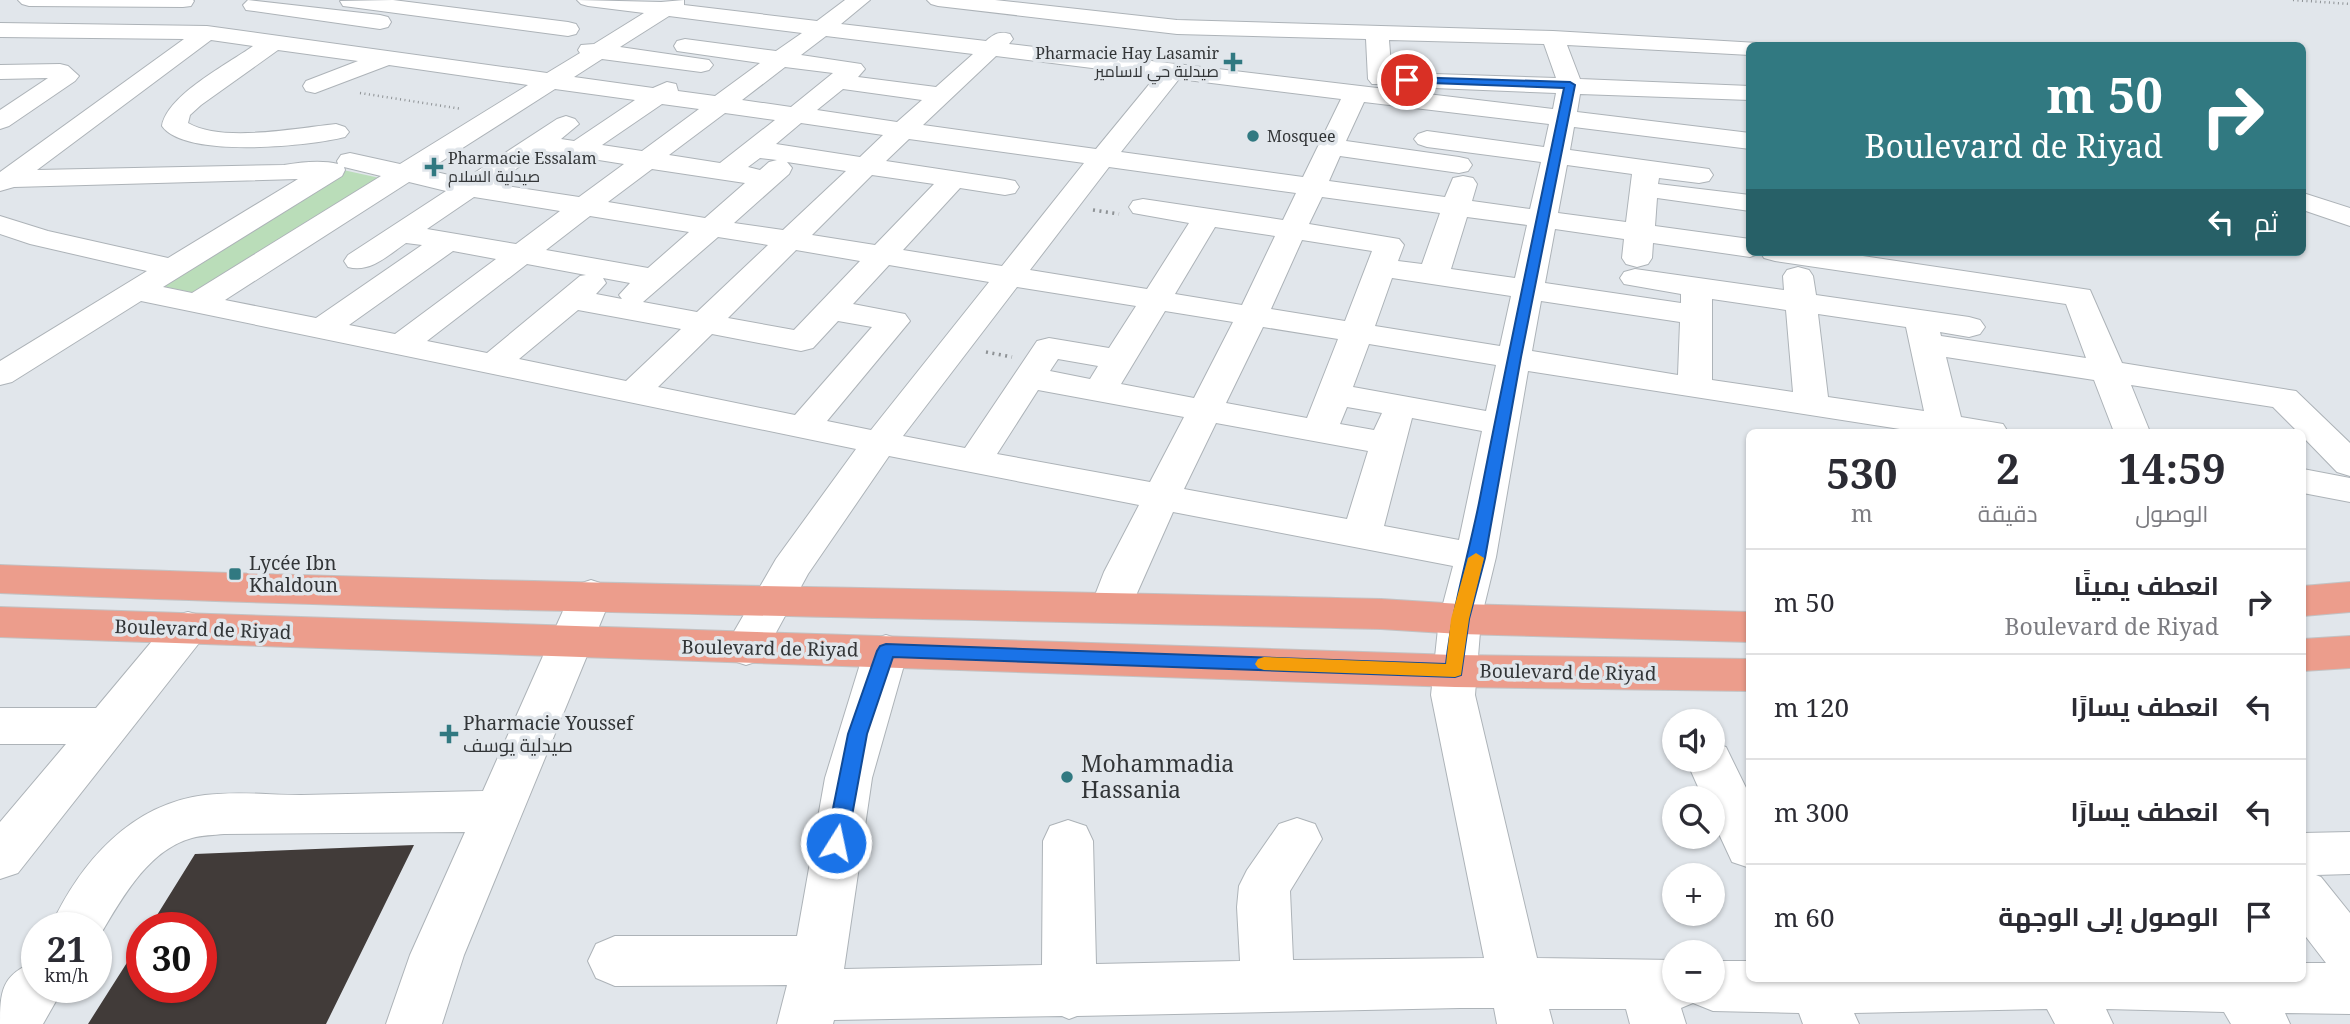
<!DOCTYPE html>
<html lang="ar">
<head>
<meta charset="utf-8">
<style>
	:root { --surface:#fff; --page:#f7f7f7; --text:#2b2b33; --muted:#7c7c81; --line:#e1e1e2 }
	body { margin:0; font-family:"Noto Serif",Cairo,serif; background:var(--page); color:var(--text); direction:rtl; height:100vh; display:flex; flex-direction:column; font-size:26px; white-space:nowrap }
	* { box-sizing:border-box; margin:0 }
	p { font-size:23px; color:var(--muted) }
	.icon { flex:none; width:38px; height:38px; fill:none; stroke:currentColor; stroke-width:2; stroke-linecap:round; stroke-linejoin:round }
	.map { position:relative; flex:1; overflow:hidden; direction:ltr }
	.details { position:absolute; left:1746px; top:429px; width:560px; height:553px; display:flex; flex-direction:column; background:var(--surface); border-radius:10px; box-shadow:0 2px 5px #0004; direction:rtl }
	.details>* { flex:none }
	.top-card { position:absolute; left:1746px; top:42px; width:560px; height:214px; border-radius:10px; box-shadow:0 2px 5px #0004; direction:rtl; background:#317981; color:#fff; overflow:hidden }
	.tools { position:absolute; left:1662px; top:709px; display:grid; gap:14px }
	.tools a { display:grid; place-items:center; width:63px; height:63px; border-radius:50%; background:var(--surface); box-shadow:0 2px 5px #0004; font-size:35px }
	.speed { position:absolute; left:21px; top:912px; display:flex; gap:14px; font-size:35px; font-weight:700; text-align:center }
	.speed>* { display:grid; place-content:center; width:91px; height:91px; border-radius:50%; background:var(--surface); box-shadow:0 2px 5px #0004; line-height:1 }
	.speed small { font-size:18px; font-weight:400 }
	.speed .limit { border:10px solid #d22; background:#fff; color:#111 }
	.pin { position:absolute; display:grid; place-items:center; width:60px; height:60px; color:#fff; margin:-30px; border:4px solid #fff; border-radius:50%; box-shadow:0 2px 7px #0007 }
	.me { position:absolute; width:77px; margin:-38px; rotate:10deg; stroke-linejoin:round; filter:drop-shadow(0 0 5px #0008) }
	.turn { display:flex; align-items:center; gap:24px; height:147px; padding:0 28px; font-size:32px }
	.turn .icon { width:91px; height:91px; stroke-width:2.5 }
	.turn b { display:block; font-size:49px; line-height:60px }
	.then { display:flex; align-items:center; height:66px; padding:0 28px; background:#0003; gap:14px; font-size:26px }
	.eta { display:flex; justify-content:space-evenly; align-items:center; height:119px; text-align:center }
	.eta b { font-size:42px; font-weight:700; line-height:49px }
	ul { padding:0; list-style:none }
	li { display:flex; align-items:center; gap:21px; height:105px; padding:0 28px; border-top:2px solid var(--line) }
	li div { flex:1 }
	li b { display:block; font-size:26px }
	li em { font-style:normal }
	.map>svg:first-child { display:block }
	.green { fill:#baddb9 }
	.building { fill:#413b39 }
	.lines { fill:none; stroke-linecap:round; stroke-linejoin:round }
	.minor-casing { stroke:#adb3b8; stroke-width:2 }
	.major-casing { stroke:#c2c2c3; stroke-width:2 }
	.path-far1 { stroke:#8e9295; stroke-width:2.5; stroke-dasharray:1 3.5; stroke-linecap:butt }
	.path { stroke:#8e9295; stroke-width:3.5; stroke-dasharray:2 4.5; stroke-linecap:butt }
	.minor { fill:#fff; fill-rule:evenodd }
	.major { fill:#ec9d8c; fill-rule:evenodd }
	.route { fill:#1a73e8; stroke:#114b97; stroke-width:2 }
	.slow { fill:#f59e0b }
	.poi-dot { fill:#317981; stroke:#e1e6eb; stroke-width:2.5 }
	.labels { text-anchor:middle; stroke-width:7; stroke-linejoin:round; paint-order:stroke }
	.far-poi-label { font-size:16px; fill:#323537; stroke:#e1e6eb; text-anchor:start }
	.poi-label { font-size:19px; fill:#323537; stroke:#e1e6eb; text-anchor:start }
	.street-label { font-size:19px; fill:#323537; stroke:#e1e6eb }
	.near-poi-label { font-size:23px; fill:#323537; stroke:#e1e6eb; text-anchor:start }
</style>
</head>
<body>
<div class="map">
<svg width="2350" height="1024" viewBox="0 0 2350 1024">
	<rect width="100%" height="100%" fill="#e1e6eb"/>
	<path class="green" d="M334,168L389,180L204,295L157,285Z"/>
	<path class="building" d="M414,845L326,1024H88L142,939V987H201V928H149L195,854Z"/>
	<g class="lines">
		<g class="minor-casing">
			<path id="minor" d="M18,0H193L194,1L191,6L183,7L29,6L22,4Z
				M248,0L380,15L388,17L391,22L388,27L380,29L254,11L246,10L243,5Z
				M393,0L568,22L576,24L579,29L576,34L568,36L351,7L343,6L340,1Z
				M577,0L661,2L684,0V5L817,21L845,0H870L841,24L986,41C994,34 999,31 1010,34L1013,39L1009,44L1553,109L1556,93L1434,88L1426,86L1422,81L1426,76L1434,74L1556,78L1544,44L1389,40L1392,79L1388,84H1372L1368,79L1366,39L1177,34L938,6L931,4L927,0H995L1177,20L1553,31L1758,43L1760,46H1750V55L1567,45L1580,79L1750,86V100L1580,94L1577,112L1750,133V149L1574,127L1570,150L1709,169L1713,175L1709,181L1699,183L1659,178L1658,184L1750,195V211L1657,198L1655,226L1750,239V252H1836L2090,290L2122,363L2296,391L2350,443V476L2337,472L2303,437V432H2298L2273,407L2131,385L2150,432H2114L2094,380L1946,357L1961,417L2003,424L2008,432H1919L1528,371L1496,557L1481,619L1475,695L1537,958L1675,960V990H1713V961H1750V978H2303V963H2326L2303,933V833L2350,832V874L2316,875L2321,877L2350,913V1014L2285,1013L2290,1024H2231L2224,1012L2106,1009L2113,1024H2055L2047,1009L1854,1013L1859,1024H1803L1799,1013L1713,1011L1693,1003L1681,1008L1686,1024H1630L1626,1009H1549L1553,1024H1497L1494,1008H1460L1077,1016L1069,1019L1062,1016L834,1020L833,1024H777L787,985L615,986L596,978L588,961L596,944L615,936H797L825,778L864,651L871,640L886,635L901,640L908,651L872,778L844,969L1042,965L1043,841L1050,826L1068,820L1086,826L1093,841L1096,964L1240,961L1237,907L1239,886L1247,870L1279,824L1297,818L1315,824L1322,839L1290,891L1293,960L1484,958L1431,695L1439,619L1453,566L1173,512L1126,618L1111,623L1096,618L1090,608L1104,572L1139,505L889,456L808,574L761,660L746,665L731,660L724,649L776,559L856,449L141,301L12,382L0,385V361L147,271L30,244L0,234V216L48,231L168,258L298,179L14,187L0,191V172L184,39L0,37V23L207,26L547,73L580,53L578,50L581,45L594,44L644,13L588,6L581,4ZM669,16L802,33L776,51L685,39L677,41L674,46L677,51L760,63L715,96L678,91L676,84L667,82L653,88L574,77L602,59L701,72L709,70L713,65L709,60L620,47ZM826,36L973,54L936,87L858,77L865,69L861,64L801,55ZM211,40L253,46C228,64 167,95 162,126C185,159 310,146 345,137L349,132L345,127L336,124C297,128 222,143 188,123L190,115L201,105L278,50L358,61L306,81L303,86L306,91L315,93L389,65L528,85L400,164L350,153L341,155L337,161L338,164C323,160 301,162 284,165L37,170ZM996,56L1156,76L1096,149L923,125ZM785,67L833,73L791,107L742,100ZM1179,79L1341,99L1303,177L1121,152ZM555,89L635,100L574,141L561,139L579,124L575,119L566,116L557,119L465,179L428,170ZM843,89L922,100L897,122L817,110ZM1364,102L1549,124L1544,147L1427,131L1418,134L1414,139L1418,144L1427,147L1541,162L1530,209L1472,201L1477,184L1473,178L1463,176L1453,178L1445,197L1329,181L1340,156L1459,173L1468,171L1472,165L1468,159L1459,157L1346,141ZM662,104L699,109L642,151L602,145ZM725,113L775,120L720,163L669,155ZM801,123L883,135L860,157L776,144ZM909,139L1084,163L1002,266L903,250L960,188L1005,195L1015,193L1019,187L1015,181L1005,179L886,161ZM542,151L624,164L579,197L494,184ZM760,158L777,160L769,162L760,170L748,167ZM787,162L846,171L783,230L734,223L789,174L792,168ZM1567,165L1632,174L1626,222L1558,213ZM344,167L381,176L192,293L163,287L342,176L345,170ZM1109,167L1296,193L1283,220L1143,199L1133,201L1129,207L1133,213L1189,223L1147,289L1030,270ZM652,169L745,183L705,218L608,202ZM872,175L934,184L875,245L812,235ZM409,182L446,191L348,255L344,261L348,267C371,273 388,255 406,243L422,245L316,318L225,300ZM474,197L560,211L516,244L427,229ZM1322,197L1440,213L1422,264L1398,261L1404,245L1399,239L1309,224ZM590,216L689,232L648,268L546,250ZM1467,217L1527,225L1515,278L1451,269ZM1215,227L1275,236L1242,305L1175,294ZM1555,229L1624,239L1622,258L1626,264L1637,267L1648,264L1652,258L1653,243L1750,257L1761,253L1764,258L1775,261L2066,304L2086,358L1941,336L1940,332L1969,337L1980,334L1985,327L1980,320L1969,317L1816,295L1813,276L1809,270L1798,267L1787,270L1783,276L1784,290L1635,269L1624,272L1620,278L1624,284L1681,294V303L1545,283ZM718,237L768,245L697,312L643,302ZM1302,240L1372,251L1345,321L1271,309ZM796,250L860,261L794,330L728,318ZM453,251L496,259L395,334L349,325ZM527,264L586,275L580,276L487,353L427,341ZM889,265L989,282L871,430L827,421L910,321L905,314L853,304ZM603,278L630,283L619,295L622,299L596,294L606,283ZM1392,278L1511,296L1500,346L1375,326ZM1017,287L1136,306L1109,348L1049,338L1037,341L965,448L903,436ZM1712,299L1786,310L1793,392L1712,380ZM1541,301L1680,322L1678,375L1532,351ZM578,310L681,329L626,381L519,359ZM1165,311L1233,322L1194,398L1121,384ZM1818,314L1906,327L1924,411L1828,397ZM838,321L872,327L795,415L658,387L712,334L801,351L813,348ZM1263,327L1338,339L1307,418L1226,403ZM1369,344L1496,365L1486,411L1353,387ZM1058,359L1098,366L1090,379L1050,371ZM1038,390L1184,417L1150,482L997,454ZM1347,407L1382,413L1374,430L1340,424ZM1412,418L1482,431L1459,540L1384,526ZM1216,423L1368,451L1347,519L1184,489Z
				M60,64L68,66L79,76L75,81L9,126L0,129V110L48,78L0,79V65Z
				M2303,193L2350,208V226L2303,210Z
				M2303,469L2350,478V502L2303,493Z
				M591,580L606,585L612,595L464,955L442,1024H386L410,955L465,832L224,834C214,835 202,835 192,838C146,850 118,905 96,942V928H50C80,862 131,804 205,795C237,791 270,795 301,795C362,794 423,792 483,791L570,595L576,585Z
				M188,612L203,616L209,627L203,638L18,873L0,879V822L66,744H0V708H96L173,616Z
				M1713,743L1726,747L1750,796V868L1732,862L1713,821V798H1703L1686,760H1713Z
				M37,961V987H64L43,1024H0C0,990 2,974 37,961Z"/>
		</g>
		<g class="major-casing">
			<path id="major" d="M0,565C460,583 921,588 1381,599L1460,604L1750,612V642L1460,634L1381,629C921,618 460,612 0,593Z
				M2350,582V612L2303,616V586Z
				M0,607L1455,655L1750,659V691L1455,687L0,637Z
				M2350,636V668L2303,671V639Z"/>
		</g>
		<path class="path-far1" d="M2293,0L2350,4
			M360,93L462,109"/>
		<path class="path" d="M1093,210L1119,214
			M986,352L1012,357"/>
		<use href="#minor" class="minor"/>
		<use href="#major" class="major"/>
	</g>
	<path class="route" d="M1407,77L1570,82L1575,85L1521,357L1485,558L1469,619L1461,675L1455,677L893,657L867,734L847,843L844,849L836,851L829,849L826,843L848,734L877,651L880,646L886,644L1446,664C1452,609 1468,557 1479,503C1506,364 1535,226 1564,88L1404,82V78Z"/>
	<path class="slow" d="M1476,553L1484,558L1469,619L1461,675L1455,677L1264,670L1258,668L1255,664L1258,659L1264,657L1446,664L1451,619L1468,558Z"/>
	<g class="poi-dot">
		<path d="M1229.5 51.5h7v7h7v7h-7v7h-7v-7h-7v-7h7z"/>
		<circle cx="1253" cy="136" r="7"/>
		<path d="M430.5 156.5h7v7h7v7h-7v7h-7v-7h-7v-7h7z"/>
		<rect x="228" y="567" width="14" height="14" rx="3.5"/>
		<path d="M445.5 723.5h7v7h7v7h-7v7h-7v-7h-7v-7h7z"/>
		<circle cx="1067" cy="777" r="7"/>
	</g>
	<g class="labels">
		<g class="far-poi-label">
			<text x="1219" y="59" text-anchor="end">Pharmacie Hay Lasamir<tspan x="1219" dy="18">صيدلية حي لاسامير</tspan></text>
			<text x="1267" y="142">Mosquee</text>
			<text x="448" y="164">Pharmacie Essalam<tspan x="448" dy="18">صيدلية السلام</tspan></text>
		</g>
		<g class="poi-label">
			<text x="249" y="570">Lycée Ibn<tspan x="249" dy="22">Khaldoun</tspan></text>
			<text x="463" y="730">Pharmacie Youssef<tspan x="463" dy="22">صيدلية يوسف</tspan></text>
		</g>
		<g class="street-label">
			<text transform="translate(203 629) rotate(2)" y="7">Boulevard de Riyad</text>
			<text transform="translate(770 648) rotate(1)" y="7">Boulevard de Riyad</text>
			<text transform="translate(1568 672) rotate(1)" y="7">Boulevard de Riyad</text>
		</g>
		<g class="near-poi-label">
			<text x="1081" y="772">Mohammadia<tspan x="1081" dy="26">Hassania</tspan></text>
		</g>
	</g>
</svg>
<div class="tools">
<a><svg class="icon" aria-label="sound" viewBox="0 0 24 24"><path d="M4 9h4l5-4v14l-5-4H4zM17 9q2 3 0 6"/></svg></a>
<a><svg class="icon" aria-label="search" viewBox="0 0 24 24"><circle cx="10" cy="10" r="6"/><path d="M15 15l6 6"/></svg></a>
<a>+</a>
<a>−</a>
</div>
<div class="speed"><div>21<small>km/h</small></div><div class="limit">30</div></div>
<div class="pin" style="left:1407px;top:80px;background:#d93025"><svg class="icon" aria-label="arrive" viewBox="0 0 24 24"><path d="M6 21V4h12l-3 4 3 4H6"/></svg></div>
<svg class="me" style="left:836px;top:843px" viewBox="-20 -20 40 40"><circle r="17" fill="#1a73e8" stroke="#fff" stroke-width="3"/><path d="M0-11L8 9 0 5-8 9z" fill="#fff"/></svg>
<div class="top-card">
<div class="turn"><svg class="icon" aria-label="right" viewBox="0 0 24 24"><path d="M7 20v-9h11M14 6l5 5-5 5"/></svg><div><b>50 m</b>Boulevard de Riyad</div></div>
<div class="then">ثم<svg class="icon" aria-label="left" viewBox="0 0 24 24"><path d="M17 20v-9H6M10 6l-5 5 5 5"/></svg></div>
</div>
<section class="details">
<div class="eta">
<div><b>14:59</b><p>الوصول</p></div>
<div><b>2</b><p>دقيقة</p></div>
<div><b>530</b><p>m</p></div>
</div>
<ul>
<li><svg class="icon" aria-label="right" viewBox="0 0 24 24"><path d="M7 20v-9h11M14 6l5 5-5 5"/></svg><div><b>انعطف يمينًا</b><p>Boulevard de Riyad</p></div><em>50 m</em></li>
<li><svg class="icon" aria-label="left" viewBox="0 0 24 24"><path d="M17 20v-9H6M10 6l-5 5 5 5"/></svg><div><b>انعطف يسارًا</b></div><em>120 m</em></li>
<li><svg class="icon" aria-label="left" viewBox="0 0 24 24"><path d="M17 20v-9H6M10 6l-5 5 5 5"/></svg><div><b>انعطف يسارًا</b></div><em>300 m</em></li>
<li><svg class="icon" aria-label="arrive" viewBox="0 0 24 24"><path d="M6 21V4h12l-3 4 3 4H6"/></svg><div><b>الوصول إلى الوجهة</b></div><em>60 m</em></li>
</ul>
</section>
</div>
</body>
</html>
